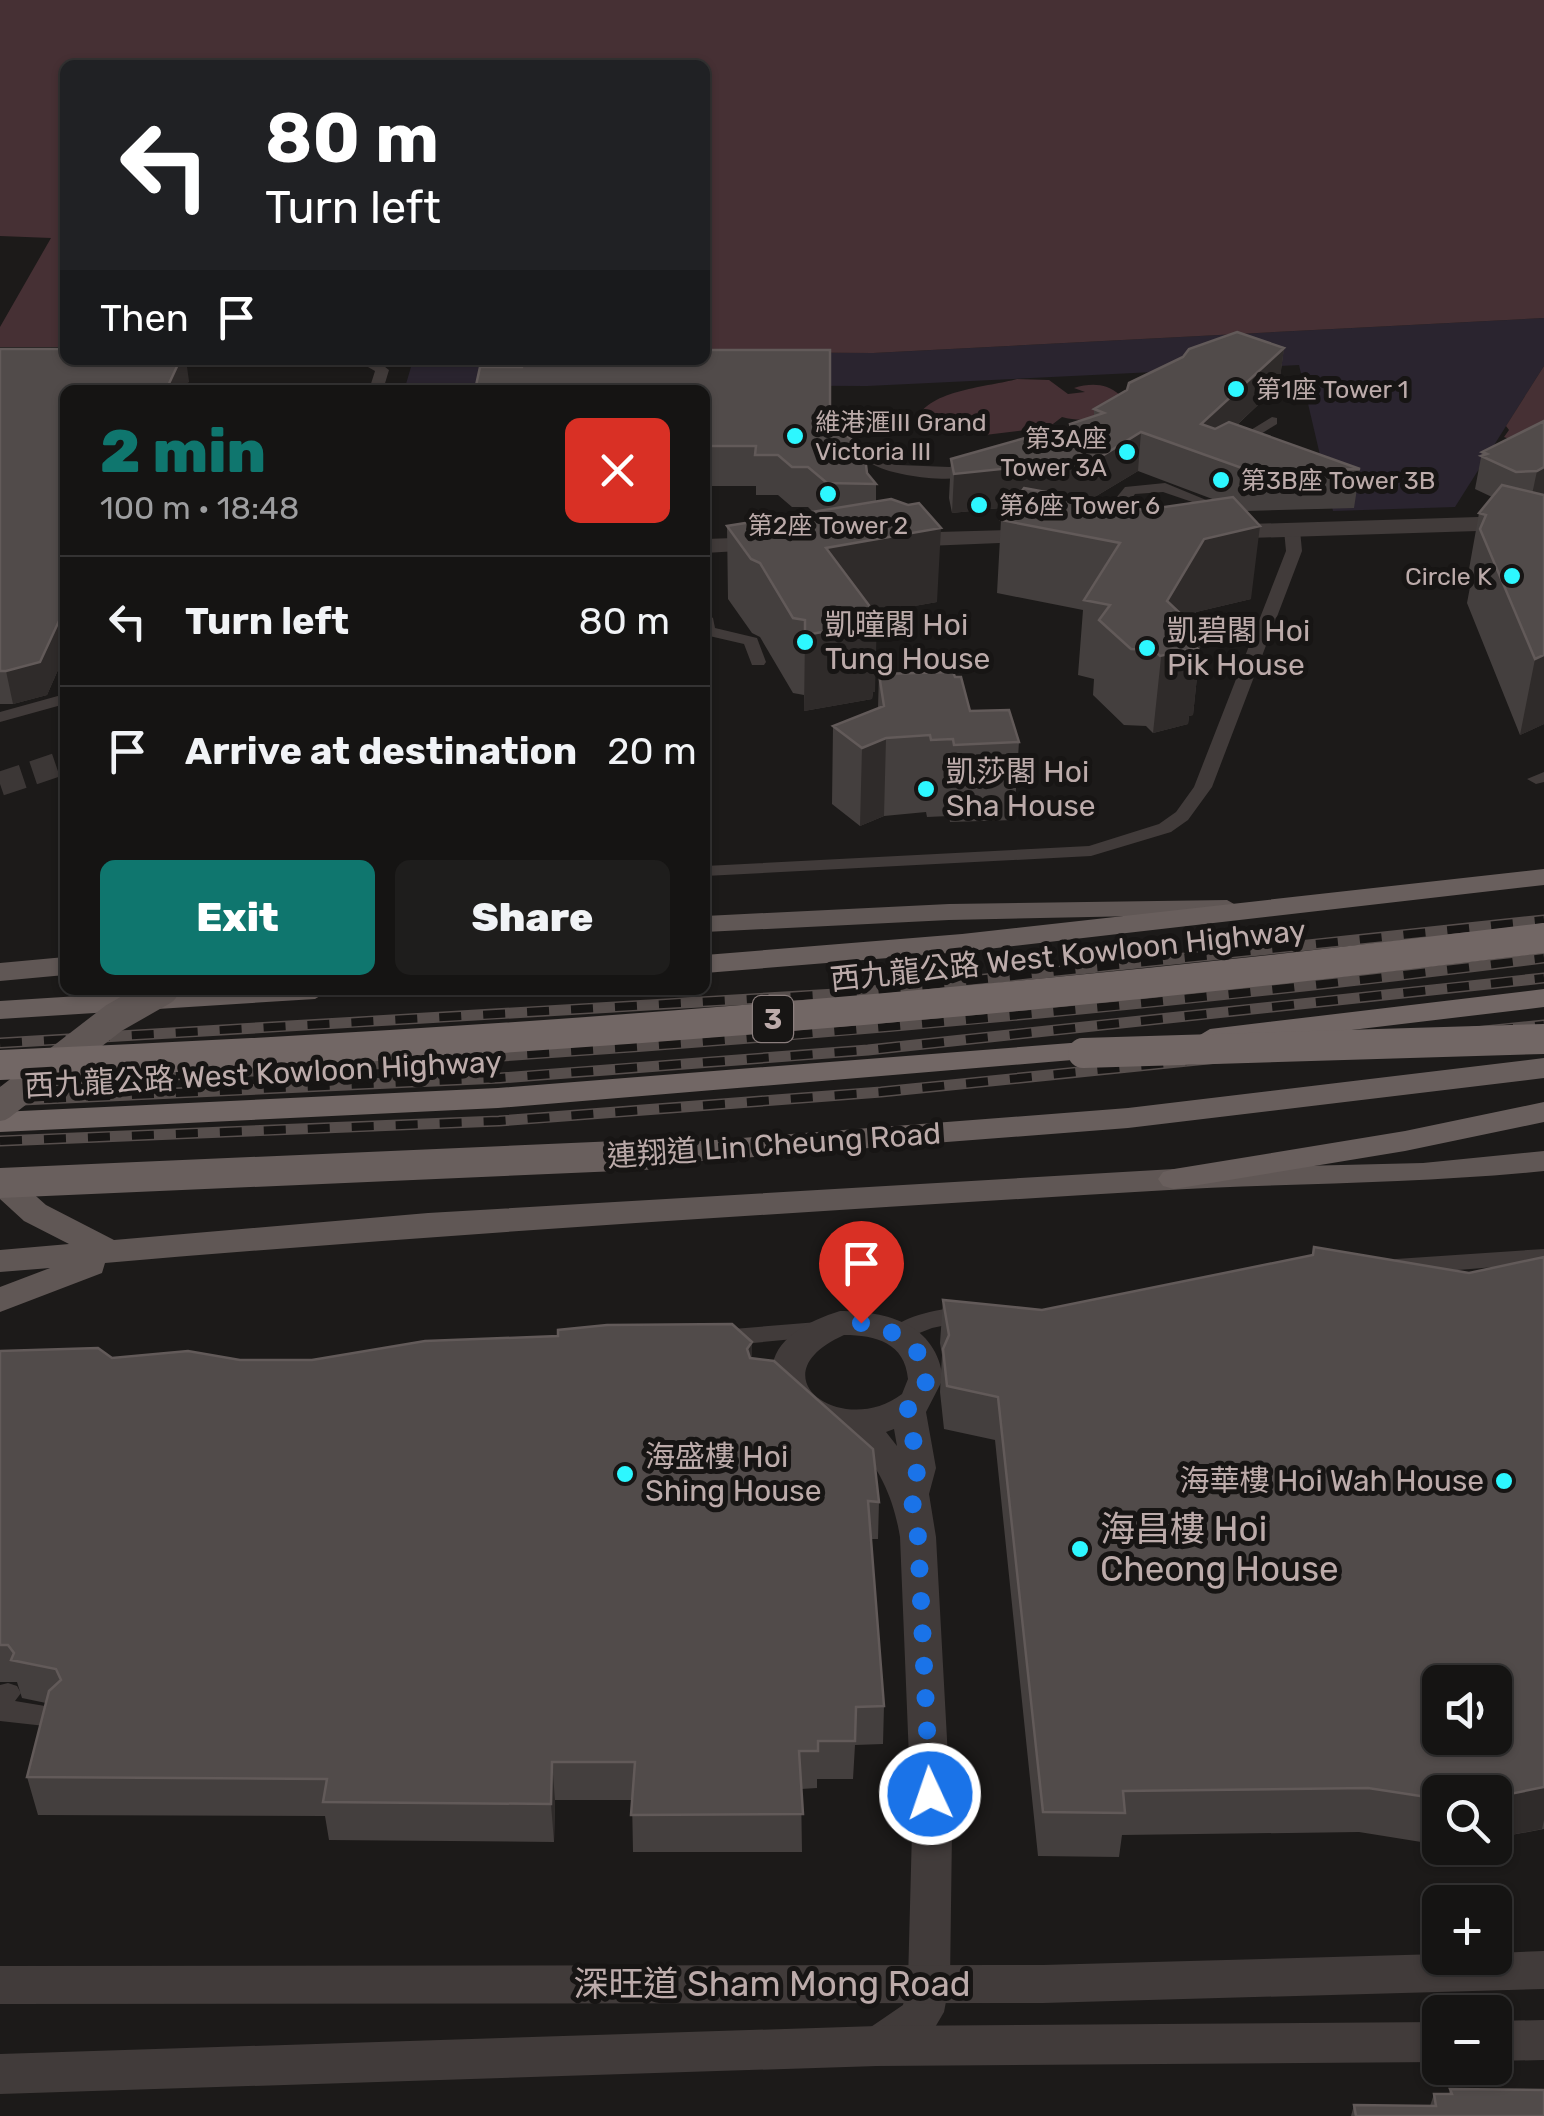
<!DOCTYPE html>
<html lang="en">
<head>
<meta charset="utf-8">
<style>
	:root { --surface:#151413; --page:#1e1d1c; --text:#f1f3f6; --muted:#9d9ea0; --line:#343333; --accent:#0f766e }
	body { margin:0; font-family:Rubik,"Noto Sans TC",sans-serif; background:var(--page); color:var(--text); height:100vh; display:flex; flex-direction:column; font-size:38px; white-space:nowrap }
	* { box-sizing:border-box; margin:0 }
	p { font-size:32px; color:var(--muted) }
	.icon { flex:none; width:55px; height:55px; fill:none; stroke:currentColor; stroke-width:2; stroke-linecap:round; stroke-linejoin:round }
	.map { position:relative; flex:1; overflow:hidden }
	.sheet { position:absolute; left:60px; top:385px; width:650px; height:610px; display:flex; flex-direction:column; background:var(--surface); border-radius:15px; box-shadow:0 2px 8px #0004,0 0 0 2px var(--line) }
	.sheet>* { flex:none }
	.hud { position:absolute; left:60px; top:60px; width:650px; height:305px; border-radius:15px; box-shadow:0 2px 8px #0004,0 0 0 2px var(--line); background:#202124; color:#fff; overflow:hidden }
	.fabs { position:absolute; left:1422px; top:1665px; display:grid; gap:20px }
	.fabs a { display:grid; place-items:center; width:90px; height:90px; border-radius:15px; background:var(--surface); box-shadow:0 2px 8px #0004,0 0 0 2px var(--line); font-size:50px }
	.pin { position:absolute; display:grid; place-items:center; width:85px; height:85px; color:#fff; margin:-102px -42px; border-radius:50% 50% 50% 0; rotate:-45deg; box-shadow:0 0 10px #0007 }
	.pin .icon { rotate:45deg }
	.me { position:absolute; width:110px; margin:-55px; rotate:357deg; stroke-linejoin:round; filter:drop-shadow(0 0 8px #0008) }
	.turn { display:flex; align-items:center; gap:35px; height:210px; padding:0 40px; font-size:45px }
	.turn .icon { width:130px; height:130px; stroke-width:2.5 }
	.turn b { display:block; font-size:70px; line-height:85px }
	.then { display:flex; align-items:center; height:95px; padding:0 40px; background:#0003; gap:20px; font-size:38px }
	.round { display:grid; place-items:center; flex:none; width:105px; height:105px; border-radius:15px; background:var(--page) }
	.summary { display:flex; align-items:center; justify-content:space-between; height:170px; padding:0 40px }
	h1 { font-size:60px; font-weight:800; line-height:75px; color:var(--accent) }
	.primary-button { display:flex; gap:20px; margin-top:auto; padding:20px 40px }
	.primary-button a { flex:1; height:115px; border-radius:15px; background:var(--accent); color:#fff; font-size:40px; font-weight:800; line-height:115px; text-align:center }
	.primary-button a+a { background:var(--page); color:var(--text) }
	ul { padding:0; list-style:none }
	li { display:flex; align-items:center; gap:30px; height:130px; padding:0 40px; border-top:2px solid var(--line) }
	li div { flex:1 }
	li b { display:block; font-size:38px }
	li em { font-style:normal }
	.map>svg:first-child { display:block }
	.green { fill:#2a242f }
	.water { fill:#463034 }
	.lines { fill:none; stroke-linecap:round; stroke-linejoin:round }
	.pedestrian-tunnel { stroke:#3c3736; stroke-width:24; stroke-dasharray:24 11; stroke-linecap:butt }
	.service { fill:#413b3a; fill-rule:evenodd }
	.minor { fill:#413b3a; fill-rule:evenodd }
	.tertiary { fill:#413b3a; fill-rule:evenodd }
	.primary { fill:#605755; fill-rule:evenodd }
	.trunk { fill:#695f5d; fill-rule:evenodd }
	.motorway { fill:#726765; fill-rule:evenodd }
	.rail-casing { stroke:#564e4c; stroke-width:11 }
	.rail { stroke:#171514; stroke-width:8; stroke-dasharray:22; stroke-linecap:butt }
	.primary-bridge { stroke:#605755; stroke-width:30 }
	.trunk-bridge { stroke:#695f5d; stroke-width:30 }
	.motorway-bridge { stroke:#726765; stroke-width:30 }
	.wall { fill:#443f3e; fill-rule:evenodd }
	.shaded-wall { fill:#2f2b2a }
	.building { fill:#514b4a; stroke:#625a59; stroke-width:2.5; fill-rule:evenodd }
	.route { stroke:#1a73e8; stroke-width:18; stroke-dasharray:0 32.4 }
	.poi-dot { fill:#2df7ff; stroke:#171514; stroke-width:4 }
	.labels { text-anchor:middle; stroke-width:10; stroke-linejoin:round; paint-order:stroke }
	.far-poi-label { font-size:25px; fill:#bcabaa; stroke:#171514; text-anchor:start }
	.shield { fill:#171514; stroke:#8a7e7d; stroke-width:2.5 }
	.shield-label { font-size:28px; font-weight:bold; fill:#bcabaa }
	.poi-label { font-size:30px; fill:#bcabaa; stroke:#171514; text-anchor:start }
	.street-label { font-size:30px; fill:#bcabaa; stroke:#171514 }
	.near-poi-label { font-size:35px; fill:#bcabaa; stroke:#171514; text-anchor:start }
	.near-street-label { font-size:35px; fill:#bcabaa; stroke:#171514 }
</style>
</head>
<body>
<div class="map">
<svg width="1544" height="2116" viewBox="0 0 1544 2116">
	<rect width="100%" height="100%" fill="#1c1a19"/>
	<path class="green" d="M1544,318V366L1455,507L1333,511L1299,365L867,386L406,384L413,360H705V352L873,353Z"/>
	<path class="water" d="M0,0H1544V318L873,353L705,352V65H65V347H0V327L51,238L0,236Z
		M1544,366V420L1525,445L1504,437L1509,430L1506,426Z
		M1017,379L1049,380L1068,394L1085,392L1074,388C1091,383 1106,383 1120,395C1106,418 1088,424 1062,417L1049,427L985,435L934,432L916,420C929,389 990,387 1017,379Z"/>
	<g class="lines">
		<path class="pedestrian-tunnel" d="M0,784L65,762"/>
		<path class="service" d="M157,360H376L389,370L383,390H369L375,371L368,367L162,366L157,365Z
			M1272,417L1277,418V424L1240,447L1228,444Z
			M858,441L887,460L899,465L974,468L981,472C962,485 898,477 876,466C866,461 858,454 851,445Z
			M1165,483L1211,502L1204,506L1163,492L1135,494L1128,503L1137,532L1129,537L1124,535L1112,503L1125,487Z
			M1292,525L1300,530L1302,551L1212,787L1188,820L1171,832L1091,856L705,876V866L1089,846L1159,824L1176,812L1194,787L1286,551L1284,530Z
			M705,613L713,618L715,628L757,638L766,662L764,665H752L744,644L705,635Z
			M65,694V704L0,722V712Z
			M1544,772V782L1536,784L1527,779Z
			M1544,1249V1263L1396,1275L1388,1272L1385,1267L1388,1262L1396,1259Z
			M967,1305L975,1307L978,1313L975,1319L932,1328L899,1341L891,1339L888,1333C904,1313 942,1310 967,1305Z
			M818,1322L826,1324L829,1330L826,1336L721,1346L713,1344L710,1338L713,1332L721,1330Z
			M8,1683L17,1686L21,1693L15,1701L63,1709L67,1716L63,1723L54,1727L0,1721V1685Z"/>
		<path class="minor" d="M1544,515V529L1217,539L1206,532L1217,525Z
			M1041,529L1049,531V541L902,547L890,540L902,533Z
			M766,537L774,539V549L705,553V539Z
			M840,1311C887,1311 937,1324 943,1379L926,1412L936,1468L929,1494L936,1537L952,1831L950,1981L944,2012L927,2041L880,2065L865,2059L858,2045L865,2031L903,2005L908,1981L912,1831L900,1537C894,1500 881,1470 855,1441C846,1431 819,1430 805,1423C794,1417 785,1406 779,1395C755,1349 801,1323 840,1311ZM844,1335C876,1335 905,1343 908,1379L902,1394C843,1439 753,1376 844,1335ZM894,1429L897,1446L886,1432Z"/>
		<path class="tertiary" d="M1544,1951V1989L1043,2003L0,2004V1966L1043,1965L1440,1954L1495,1958V1953Z
			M1544,2020V2060L1495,2061V2021Z
			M1440,2022V2062L877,2066L0,2094V2054L877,2026Z"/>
		<path class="primary" d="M1227,900L1241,908L1237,914L949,920L705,932V916L949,904Z
			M65,957V975L0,981V963Z
			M1544,1151V1171C1413,1184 1283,1183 1152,1191C803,1212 454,1233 105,1263L102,1273L0,1312V1287L50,1268L0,1272V1250L69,1244L24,1221L0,1199V1170L11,1174L46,1205L114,1240L428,1213L1174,1169L1423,1163Z"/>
		<path class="trunk" d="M1544,869V885L962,952L705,973V955L962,934Z
			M174,990H330L315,999L0,1019V1001Z
			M1544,1058V1078L1128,1128L663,1164L652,1161L647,1154L652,1147L663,1144L1128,1108Z
			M1544,1102V1122L1405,1151L1174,1189L1163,1186L1158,1179L1163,1172L1174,1169L1405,1131Z"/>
		<path class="motorway" d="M1544,989V1007L1210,1047L1195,1038L1210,1029Z
			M1109,1040L1120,1042L1124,1049L1120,1056L498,1108L0,1132V1112L498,1088Z"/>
		<g class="rail-casing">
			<path id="rail" d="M0,1043L853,993L1544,920
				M0,1083C517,1061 1031,1022 1544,958
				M0,1101L500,1078L868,1050L1544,978
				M0,1141L499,1121L881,1092L1544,1025"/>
		</g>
		<use href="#rail" class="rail"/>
		<path class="primary-bridge" d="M0,1106L114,1018L163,990"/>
		<path class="trunk-bridge" d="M0,1183L663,1154"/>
		<path class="motorway-bridge" d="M1083,1053L1544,1039
			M0,1065C517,1044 1031,1002 1544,938"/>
	</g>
	<path class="wall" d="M1284,348L1279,385L1237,425L1360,469L1354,508L1246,511L1251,599L1196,612L1190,622L1201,639L1193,715L1189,716L1188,724L1153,733L1146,726L1124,725L1093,695L1094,679L1078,675L1083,610L997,593L1001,520L1010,507L952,513L949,498L951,459L1063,434L1069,430L1070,424L1094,417V409L1183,357ZM1138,471L1215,500L1144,510L1084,499L1093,498Z
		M0,349L189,381L184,390H65V654L47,695L13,704H0Z
		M705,390L830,423L876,484V501L937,602L874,613L875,692H873L872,699L804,711V695L793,693L760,637L752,633L728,599L727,526L813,512L808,507H792L778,495H756V486H705Z
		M1544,421V724L1520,735L1467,603L1470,587L1466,586L1479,513L1492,497L1475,489L1482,452Z
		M879,674L955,677L970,711L1019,742L1014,820L950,822L949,816L927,817L926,812L884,816L860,826L832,804L833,726L878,708Z
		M1544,1257V1829L1495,1838V1792H1440V1845L1359,1832L1122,1835L1119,1857L1038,1856L995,1440L944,1429L940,1392L942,1355L940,1343L943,1300L1042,1310L1469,1273Z
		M0,1351L112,1358L240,1360L752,1358L879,1502L878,1539H871L884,1706L883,1744L855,1745L853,1779H817V1788L801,1789L802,1852H633L632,1800H555L554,1842L329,1840L325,1816L38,1815L27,1777L46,1703L22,1698L17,1682H0Z
		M1450,2089L1544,2116H1351L1354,2105L1430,2106L1434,2094H1449Z"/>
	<path class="shaded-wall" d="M1284,348L1279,385L1205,455L1201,424Z
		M180,360H186L189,381L184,390H166Z
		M1141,432L1138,471L1093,498L952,513L954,474Z
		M1544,467V497L1530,504L1537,471Z
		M1260,526L1251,599L1196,612L1172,654L1190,642L1196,633L1200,632V639H1201L1193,715L1189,716L1188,724L1153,733L1167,601L1204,539Z
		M941,528L937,602L825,622L826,548Z
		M65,608V654L47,695L13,704L6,671Z
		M877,616L875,692H873L872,699L804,711L805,635Z
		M1544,655V724L1520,735L1535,659Z
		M886,738L884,816L860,826L862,748Z
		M752,1342V1379L747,1349Z
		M552,1762L555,1800L554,1842L551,1804Z
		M1544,1787V1820L1542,1829L1495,1838V1797Z"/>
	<path class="building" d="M1237,332L1284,348L1201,424L1215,429L1229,422L1360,469L1253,472L1141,432L1097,459L954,474L951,459L1032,436L1063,434L1071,428L1070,424L1104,413L1094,409L1127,390L1129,383L1183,357L1189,349Z
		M0,349H65V360H180L166,390H65V608L40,662L6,671H0Z
		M705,350H830V423L864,449L867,473L876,484L827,483L808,467H792L778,455H755L756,446H705V390H475L480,367H522L523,360H705Z
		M1544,421V467L1537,471L1516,472L1481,456L1487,454L1482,452Z
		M1502,485L1544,495V655L1535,659L1480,529L1486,515L1479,513Z
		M1024,488L1144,510L1233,497L1260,526L1204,539L1167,601L1200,632L1196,633L1201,639L1190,642L1197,648L1160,656L1154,650L1131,649L1099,620L1110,605L1084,600L1120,543L1001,520Z
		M891,499L908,505L919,503L941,528L826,548L877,616L870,618L875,623L805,635V620L793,618L760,563L751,559L727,526Z
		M953,672L955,677H961L970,711L1009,710L1019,742L954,745L953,739L931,740L930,735L886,738L862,748L833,726L884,706L879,674Z
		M1314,1247L1469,1273L1544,1257V1787L1495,1797V1792H1440V1799L1368,1788L1123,1791L1125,1813L1043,1812L998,1397L947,1386L943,1349L949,1335L943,1300L1042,1310L1313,1255ZM1440,1682H1495V1738H1440Z
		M732,1324L752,1342L747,1349L750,1358L774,1361L873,1449L879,1502L868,1501L884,1706L856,1707L855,1741H818V1751H799L803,1814L631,1815L635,1762H552L551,1804L323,1802L327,1779L27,1777L49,1691L61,1680L56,1669L11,1660L14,1653L8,1645H0V1351L98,1348L112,1358L188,1351L240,1360H312L425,1341L558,1336V1330L607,1325Z
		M1450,2089L1544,2090V2116H1356L1354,2105L1436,2106L1434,2094H1452Z"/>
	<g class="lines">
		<path class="route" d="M861,1323C904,1328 954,1369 908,1409L918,1468L911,1494L918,1537L930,1794"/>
	</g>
	<g class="poi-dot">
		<circle cx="1236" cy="389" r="10"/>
		<circle cx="795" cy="436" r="10"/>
		<circle cx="1127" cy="452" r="10"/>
		<circle cx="1221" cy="480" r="10"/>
		<circle cx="828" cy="494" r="10"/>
		<circle cx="979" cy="505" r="10"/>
		<circle cx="1512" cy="576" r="10"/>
		<circle cx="805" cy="642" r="10"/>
		<circle cx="1147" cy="648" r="10"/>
		<circle cx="926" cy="789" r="10"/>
		<circle cx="625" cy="1474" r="10"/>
		<circle cx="1504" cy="1481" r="10"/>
		<circle cx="1080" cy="1549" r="10"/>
	</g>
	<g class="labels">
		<g class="far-poi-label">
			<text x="1256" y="398">第1座 Tower 1</text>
			<text x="815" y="431">維港滙III Grand<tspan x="815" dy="29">Victoria III</tspan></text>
			<text x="1107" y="447" text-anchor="end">第3A座<tspan x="1107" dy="29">Tower 3A</tspan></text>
			<text x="1241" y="489">第3B座 Tower 3B</text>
			<text x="999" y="514">第6座 Tower 6</text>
			<text x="828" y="534" text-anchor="middle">第2座 Tower 2</text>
			<text x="1492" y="585" text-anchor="end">Circle K</text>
		</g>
		<rect class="shield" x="753" y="996" width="40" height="46" rx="8"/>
		<g class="shield-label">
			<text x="773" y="1029">3</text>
		</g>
		<g class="poi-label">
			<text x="825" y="635">凱曈閣 Hoi<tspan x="825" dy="34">Tung House</tspan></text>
			<text x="1167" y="641">凱碧閣 Hoi<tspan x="1167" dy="34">Pik House</tspan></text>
			<text x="946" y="782">凱莎閣 Hoi<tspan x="946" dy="34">Sha House</tspan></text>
			<text x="645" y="1467">海盛樓 Hoi<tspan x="645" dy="34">Shing House</tspan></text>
			<text x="1484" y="1491" text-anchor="end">海華樓 Hoi Wah House</text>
		</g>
		<g class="street-label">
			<text transform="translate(1068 955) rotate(-6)" y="10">西九龍公路 West Kowloon Highway</text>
			<text transform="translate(263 1074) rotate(-3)" y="10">西九龍公路 West Kowloon Highway</text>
			<text transform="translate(774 1145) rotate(-4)" y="10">連翔道 Lin Cheung Road</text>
		</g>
		<g class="near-poi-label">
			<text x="1100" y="1541">海昌樓 Hoi<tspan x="1100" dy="40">Cheong House</tspan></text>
		</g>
		<g class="near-street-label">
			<text x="772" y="1996">深旺道 Sham Mong Road</text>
		</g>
	</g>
</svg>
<div class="fabs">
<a><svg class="icon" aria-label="sound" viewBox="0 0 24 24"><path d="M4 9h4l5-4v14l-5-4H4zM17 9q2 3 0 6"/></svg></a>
<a><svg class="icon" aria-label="search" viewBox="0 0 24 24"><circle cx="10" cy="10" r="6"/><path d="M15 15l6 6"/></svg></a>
<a>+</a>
<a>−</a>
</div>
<div class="pin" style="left:861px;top:1323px;background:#d93025"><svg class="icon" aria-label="arrive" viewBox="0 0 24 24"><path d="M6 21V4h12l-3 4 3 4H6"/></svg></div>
<svg class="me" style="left:930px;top:1794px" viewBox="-20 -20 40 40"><circle r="17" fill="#1a73e8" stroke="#fff" stroke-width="3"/><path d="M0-11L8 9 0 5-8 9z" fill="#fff"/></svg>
<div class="hud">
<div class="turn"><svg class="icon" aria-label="left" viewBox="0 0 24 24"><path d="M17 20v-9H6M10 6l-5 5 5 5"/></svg><div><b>80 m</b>Turn left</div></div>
<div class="then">Then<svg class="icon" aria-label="arrive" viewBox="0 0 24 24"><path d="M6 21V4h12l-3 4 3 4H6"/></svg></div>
</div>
<section class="sheet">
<div class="summary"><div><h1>2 min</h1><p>100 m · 18:48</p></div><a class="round" style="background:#d93025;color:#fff"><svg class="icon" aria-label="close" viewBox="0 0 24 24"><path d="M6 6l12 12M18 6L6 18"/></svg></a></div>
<ul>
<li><svg class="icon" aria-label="left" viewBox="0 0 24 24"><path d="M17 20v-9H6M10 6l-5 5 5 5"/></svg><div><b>Turn left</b></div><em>80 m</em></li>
<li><svg class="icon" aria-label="arrive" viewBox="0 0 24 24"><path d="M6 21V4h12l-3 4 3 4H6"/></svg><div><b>Arrive at destination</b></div><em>20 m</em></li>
</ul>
<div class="primary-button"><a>Exit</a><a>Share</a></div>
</section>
</div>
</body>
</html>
